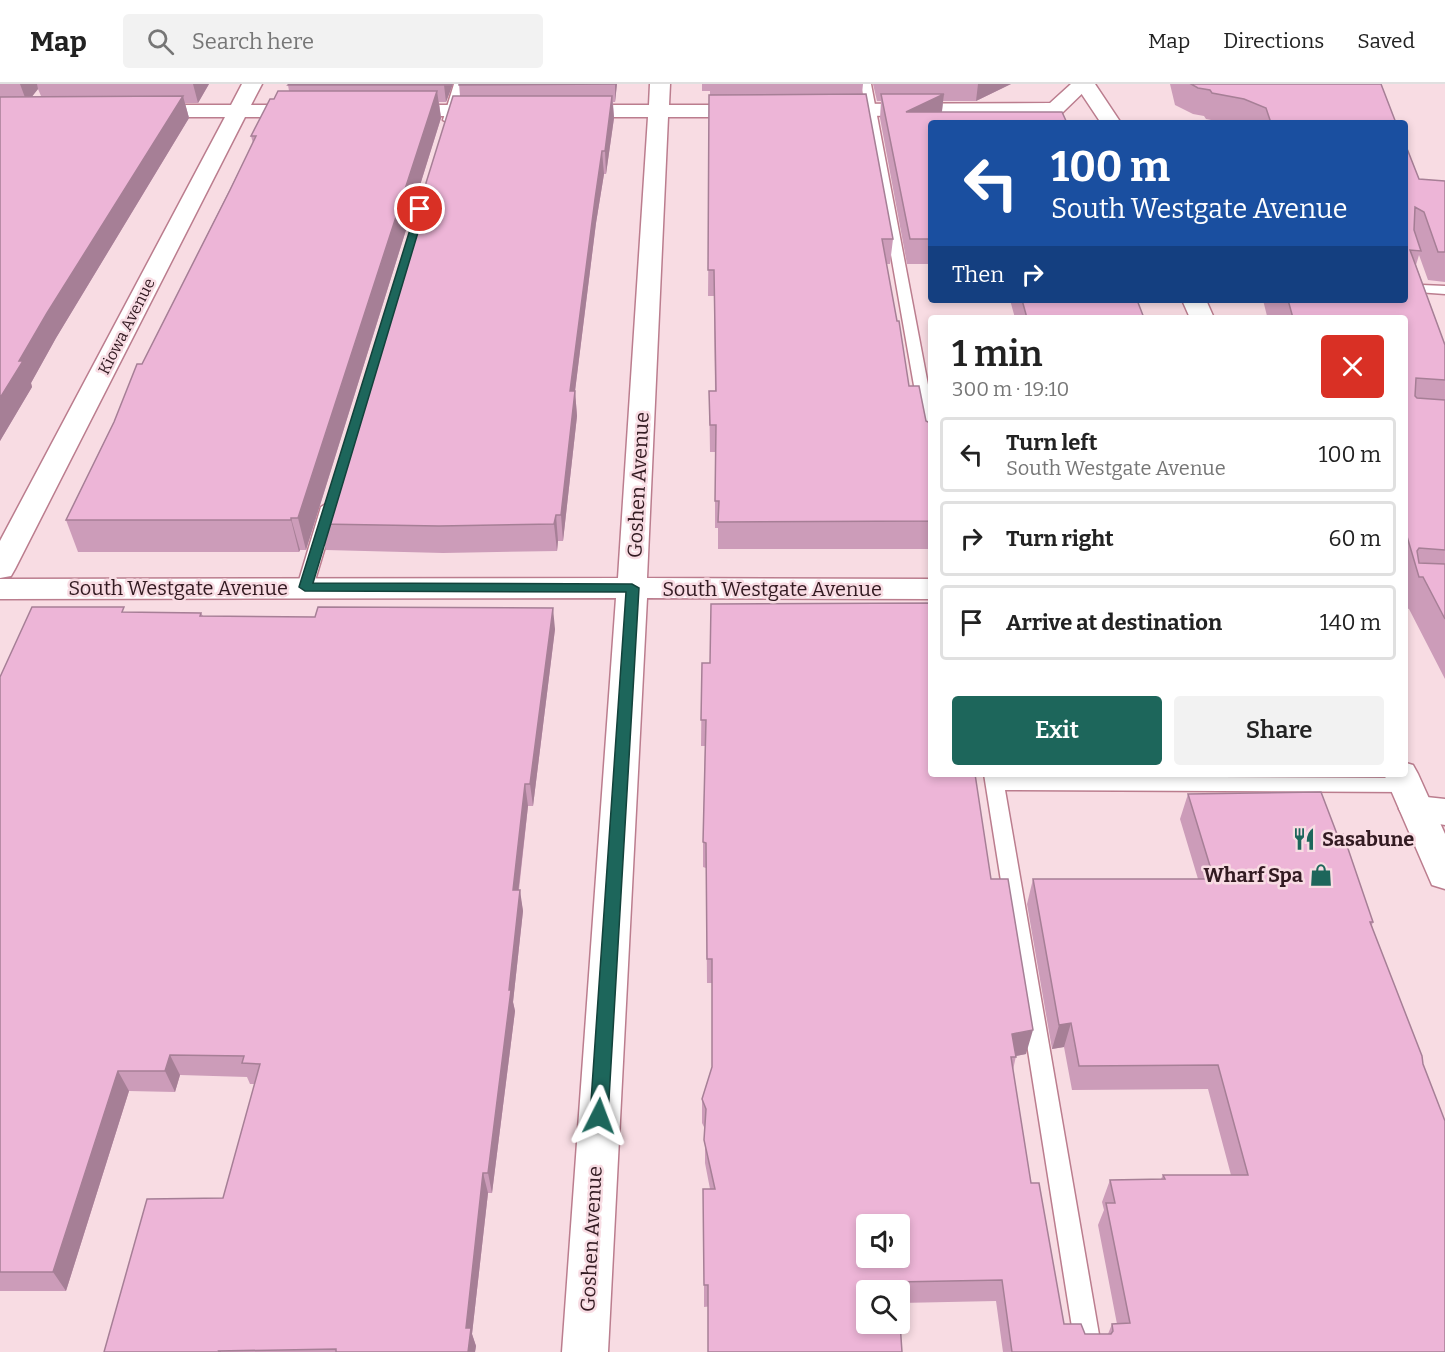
<!DOCTYPE html>
<html lang="en">
<head>
<meta charset="utf-8">
<style>
	:root { --surface:#fff; --page:#f2f2f2; --text:#222; --muted:#767676; --line:#e0e0e0; --accent:#1d665b }
	body { margin:0; font-family:Bitter,serif; background:var(--page); color:var(--text); height:100vh; display:flex; flex-direction:column; font-size:22px; white-space:nowrap }
	* { box-sizing:border-box; margin:0 }
	p { font-size:20px; color:var(--muted) }
	.icon { flex:none; width:33px; height:33px; fill:none; stroke:currentColor; stroke-width:2; stroke-linecap:round; stroke-linejoin:round }
	.map { position:relative; flex:1; overflow:hidden }
	.side { position:absolute; left:928px; top:231px; width:480px; height:462px; display:flex; flex-direction:column; background:var(--surface); border-radius:6px; box-shadow:0 3px 9px #0003 }
	.side>* { flex:none }
	.guide { position:absolute; left:928px; top:36px; width:480px; height:183px; border-radius:6px; box-shadow:0 3px 9px #0003; background:#1a4fa0; color:#fff; overflow:hidden }
	.fabs { position:absolute; left:856px; top:1130px; display:grid; gap:12px }
	.fabs a { display:grid; place-items:center; width:54px; height:54px; border-radius:6px; background:var(--surface); box-shadow:0 3px 9px #0003; font-size:30px }
	.pin { position:absolute; display:grid; place-items:center; width:51px; height:51px; color:#fff; margin:-26px; border:3px solid #fff; border-radius:50%; box-shadow:0 2px 6px #0007 }
	.me { position:absolute; width:66px; margin:-33px; rotate:3deg; stroke-linejoin:round; filter:drop-shadow(0 0 4px #0008) }
	.turn { display:flex; align-items:center; gap:21px; height:126px; padding:0 24px; font-size:27px }
	.turn .icon { width:78px; height:78px; stroke-width:2.5 }
	.turn b { display:block; font-size:42px; line-height:51px }
	.then { display:flex; align-items:center; height:57px; padding:0 24px; background:#0003; gap:12px; font-size:22px }
	.round { display:grid; place-items:center; flex:none; width:63px; height:63px; border-radius:6px; background:var(--page) }
	.headline { display:flex; align-items:center; justify-content:space-between; height:102px; padding:0 24px }
	h1 { font-size:36px; font-weight:600; line-height:45px }
	.cta { display:flex; gap:12px; margin-top:auto; padding:12px 24px }
	.cta a { flex:1; height:69px; border-radius:6px; background:var(--accent); color:#fff; font-size:24px; font-weight:600; line-height:69px; text-align:center }
	.cta a+a { background:var(--page); color:var(--text) }
	ul { padding:0; list-style:none }
	li { display:flex; align-items:center; gap:18px; height:75px; margin:0 12px 9px; padding:0 12px; border:3px solid var(--line); border-radius:6px }
	li div { flex:1 }
	li b { display:block; font-size:22px }
	li em { font-style:normal }
	header { display:flex; align-items:center; gap:36px; box-sizing:border-box; height:84px; padding:0 30px; background:var(--surface); border-bottom:2px solid var(--line) }
	header strong { font-size:28px }
	nav { display:flex; gap:33px; margin-inline-start:auto; font-size:21px }
	.search { width:420px; height:54px; background:var(--page); display:flex; align-items:center; gap:15px; box-sizing:border-box; padding:0 21px; border-radius:6px; color:var(--muted); font-size:22px }
	.map>svg:first-child { display:block }
	.lines { fill:none; stroke-linecap:round; stroke-linejoin:round }
	.lane-casing { stroke:#bb7d8e; stroke-width:3 }
	.street-casing { stroke:#bb7d8e; stroke-width:3 }
	.primary-casing { stroke:#bb7d8e; stroke-width:3 }
	.lane { fill:#fff; fill-rule:evenodd }
	.street { fill:#fff; fill-rule:evenodd }
	.primary { fill:#fff; fill-rule:evenodd }
	.wall { fill:#cc9cb9; fill-rule:evenodd }
	.shaded-wall { fill:#a67f96 }
	.building { fill:#edb5d7; stroke:#a67f96; stroke-width:1.5; fill-rule:evenodd }
	.route { fill:#1d665b; stroke:#13423b; stroke-width:1.5 }
	.labels { text-anchor:middle; stroke-width:5; stroke-linejoin:round; paint-order:stroke }
	.far-street-label { font-size:16px; fill:#321a21; stroke:#f8dce3 }
	.street-label { font-size:20px; fill:#321a21; stroke:#f8dce3 }
	.poi-label { font-size:20px; font-weight:bold; fill:#321a21; stroke:#f8dce3; text-anchor:start }
</style>
</head>
<body>
<header>
<strong>Map</strong>
<div class="search"><svg class="icon" aria-label="search" viewBox="0 0 24 24"><circle cx="10" cy="10" r="6"/><path d="M15 15l6 6"/></svg>Search here</div>
<nav><a>Map</a><a>Directions</a><a>Saved</a></nav>
</header>
<div class="map">
<svg width="1445" height="1268" viewBox="0 0 1445 1268">
	<rect width="100%" height="100%" fill="#f8dce3"/>
	<g class="lines">
		<g class="lane-casing">
			<path id="lane" d="M454,0H464L453,36L448,39L443,36Z
				M861,0H871L932,322V368L925,364Z
				M1422,201L1445,202V210L1417,208L1416,205L1417,202Z
				M329,418L337,423L313,503L311,507H299L297,503L321,423Z
				M984,690H1002L1003,692L1406,694L1413,696L1415,701L1413,706L1406,708L1005,706L1102,1268H1076Z"/>
		</g>
		<g class="street-casing">
			<path id="street" d="M242,0H262L251,21H310L317,23L320,27L317,31L310,33H245L15,485L11,492L0,494V457L225,33H143L136,31L133,27L136,23L143,21H231Z
				M650,0H670L669,21H754L761,23L764,27L761,31L754,33H668L647,494L932,495V515L647,514L608,1268H562L616,514L0,515V495L618,494L648,33H569L562,31L559,27L562,23L569,21H649Z
				M1071,0H1092L1062,29L1055,31L824,32L817,30L814,26L817,22L824,20L1050,19Z
				M395,21H493L500,23L503,27L500,31L493,33L388,31L385,27L388,23Z
				M1417,712L1445,715V741L1405,734L1399,725L1405,716Z"/>
		</g>
		<g class="primary-casing">
			<path id="primary" d="M1075,0H1095L1121,39H1101Z
				M1182,216H1206L1214,234H1190Z
				M1406,679L1413,681L1418,690L1445,750V805L1432,801L1384,690H1406Z"/>
		</g>
		<use href="#lane" class="lane"/>
		<use href="#street" class="street"/>
		<use href="#primary" class="primary"/>
	</g>
	<path class="wall" d="M0,0H209L198,19H185L189,34L56,254L31,299L32,303L0,357ZM38,5L41,12H32Z
		M453,0L446,18H439L441,34L306,466H300L299,468H78L66,436L142,280L253,59L251,52L274,15L289,7L288,1Z
		M459,0H617L615,18H613L614,34L606,90H604L596,139L575,307L577,332L563,457H558L557,467L443,469L326,466L320,440L460,12Z
		M702,0H863L862,10L893,155L890,180H886L909,302L926,337L932,340V465H718V444H715V368H710L709,307H715L714,212H708L710,7H702Z
		M873,0H1011L976,17H943L942,28L932,39V180H907L880,34L881,17H877Z
		M1170,0H1381L1396,39H1227L1206,35L1204,32L1193,30L1175,21Z
		M1406,62L1419,95L1445,97V198L1428,196L1419,171L1416,181L1445,261V595L1409,525L1406,524V234H1272L1267,232L1263,216H1406Z
		M1010,216H1137L1144,234H1015Z
		M126,528L201,529L203,532L555,545L533,722H528L519,806L523,827L513,918L515,927L492,1109H488L472,1250L476,1262L475,1268H104L223,1114L255,1000H250L247,993L180,991L175,1008L129,1007L66,1207H0V593Z
		M702,579L991,795L1026,970L1016,972L1013,986L1031,1099L1064,1240L1085,1250H1108L1112,1240H1117L1098,1141L1104,1126L1102,1118L1110,1096L1161,1095L1163,1091H1231L1208,1005L1072,1006L1064,963L1052,965L1027,820L1033,795H1198L1180,735L1188,710L1337,750L1373,838L1372,841L1445,1268H1003L996,1217L900,1219V1206H867L704,1223V1201L710,1105L705,1079V1045L702,1039V1015L712,983V899H707L706,784L703,783V758L705,662H701Z"/>
	<path class="shaded-wall" d="M20,0H37L38,5L27,19Z
		M193,0H209L198,19Z
		M444,0H453L446,18L444,1Z
		M615,0H617L615,18Z
		M978,0H1011L976,17Z
		M437,7L441,34L306,466L298,434Z
		M944,10L941,34L906,28Z
		M183,12L189,34L56,254L31,299L32,303L0,357V314L19,277L47,229Z
		M612,12L614,34L606,90L605,67Z
		M602,67L604,90L596,139L575,307L577,332L563,457L561,431L570,307L595,115Z
		M556,431L558,457L557,467L554,440Z
		M291,434L300,466L299,468L291,436Z
		M553,524L555,545L533,722L530,700Z
		M525,700L528,722L516,827L513,806Z
		M520,806L523,827L513,918L515,927L492,1109L488,1089Z
		M1071,939L1064,963L1052,965L1059,941Z
		M1033,946L1026,970L1006,974L1012,950Z
		M170,971L180,991L175,1008L165,987Z
		M118,987L129,1007L66,1207L53,1188Z
		M483,1089L488,1109L472,1250L476,1262L475,1268H468L466,1244Z"/>
	<path class="building" d="M289,0H444V1H288Z
		M459,0H615L459,1Z
		M1191,0H1381L1396,39H1271L1266,24L1244,15L1212,9L1210,6L1198,4Z
		M278,7H437L298,434H291V436H66L114,338L137,280H142L230,106L256,52H251L270,15H274Z
		M866,10L893,155H882L897,237H899L909,302H919L926,337L932,340V437L718,438L719,417H715L716,341H710L709,307H716L714,186H708L709,11Z
		M881,10H944L906,28H1062L1067,39H932V155H910Z
		M183,12L47,229L19,277H23L0,314V13Z
		M453,12H612L605,67H602L595,115L570,307H575L561,431H556L554,440L439,442L320,440Z
		M1406,62L1419,95L1445,97V168H1438L1424,128L1415,123L1414,146L1421,167L1410,166L1445,261V296L1416,294L1415,312L1417,314L1445,316V466L1419,464L1417,467L1419,479L1445,480V535L1423,493H1419L1406,449V234H1293L1288,216H1406Z
		M1022,216H1137L1144,234H1027Z
		M932,519V690H975L991,795H1008L1033,946L1012,950L1016,973H1011L1031,1099H1039L1064,1240H1081L1085,1250H1111L1113,1247L1112,1240L1130,1239L1106,1119H1115L1110,1096L1165,1095L1163,1091H1248L1218,981L1079,982L1071,939L1059,941L1033,795H1214L1188,710L1321,708L1337,750H1343L1373,838H1370L1422,972L1423,980L1445,1037V1268H1012L1002,1196L896,1198L897,1206H867V1239H900L902,1268H708V1201H704L703,1105H715L704,1056L706,1025L702,1015L712,983V875H707L706,759L703,758L706,636H701L702,579H710L711,520ZM867,1140H900V1173H867Z
		M32,523H124L122,528L201,529L200,532L315,533L318,523L553,524L530,700H525L513,806H520L509,906H511L488,1089H483L466,1244H471L468,1268H336V1265L219,1267L220,1268H104L147,1115L223,1114L260,980L242,979L244,972L170,971L165,987H118L53,1188H0V593Z"/>
	<path class="route" d="M417,123L425,125L313,499L632,500L639,504L608,1032L605,1038L599,1040L593,1038L590,1032L626,508L305,507L299,503Z"/>
	<defs>
		<g id="restaurant-bare" transform="scale(1.8)"><path d="M-5-6h1v4h1v-4h1v4h1v-4h1v5L-1.5 .5V6h-2V.5L-5-1ZM5-6V6H3V1.5H1.5Q1.5-4 5-6Z" fill="#1d665b" stroke="#f8dce3" stroke-width="2.5" paint-order="stroke"/></g>
		<g id="shop-bare" transform="scale(1.8)"><path d="M-5-2.5h2.3a2.7 3.5 0 0 1 5.4 0H5L5.5 6h-11ZM-1.5-2.5h3a1.5 2.3 0 0 0-3 0Z" fill="#1d665b" stroke="#f8dce3" stroke-width="2.5" paint-order="stroke"/></g>
	</defs>
	<g fill-rule="evenodd">
		<use href="#restaurant-bare" x="1304" y="755"/>
		<use href="#shop-bare" x="1321" y="791"/>
	</g>
	<g class="labels">
		<g class="far-street-label">
			<text transform="translate(126 242) rotate(-63)" y="6">Kiowa Avenue</text>
		</g>
		<g class="street-label">
			<text transform="translate(638 401) rotate(-87)" y="7">Goshen Avenue</text>
			<text x="178" y="511">South Westgate Avenue</text>
			<text x="772" y="512">South Westgate Avenue</text>
			<text transform="translate(591 1155) rotate(-87)" y="7">Goshen Avenue</text>
		</g>
		<g class="poi-label">
			<text x="1322" y="762">Sasabune</text>
			<text x="1303" y="798" text-anchor="end">Wharf Spa</text>
		</g>
	</g>
</svg>
<div class="fabs">
<a><svg class="icon" aria-label="sound" viewBox="0 0 24 24"><path d="M4 9h4l5-4v14l-5-4H4zM17 9q2 3 0 6"/></svg></a>
<a><svg class="icon" aria-label="search" viewBox="0 0 24 24"><circle cx="10" cy="10" r="6"/><path d="M15 15l6 6"/></svg></a>
</div>
<div class="pin" style="left:420px;top:125px;background:#d93025"><svg class="icon" aria-label="arrive" viewBox="0 0 24 24"><path d="M6 21V4h12l-3 4 3 4H6"/></svg></div>
<svg class="me" style="left:599px;top:1032px" viewBox="-20 -20 40 40"><path d="M0-17L14 15 0 8-14 15z" fill="#1d665b" stroke="#fff" stroke-width="4"/></svg>
<div class="guide">
<div class="turn"><svg class="icon" aria-label="left" viewBox="0 0 24 24"><path d="M17 20v-9H6M10 6l-5 5 5 5"/></svg><div><b>100 m</b>South Westgate Avenue</div></div>
<div class="then">Then<svg class="icon" aria-label="right" viewBox="0 0 24 24"><path d="M7 20v-9h11M14 6l5 5-5 5"/></svg></div>
</div>
<section class="side">
<div class="headline"><div><h1>1 min</h1><p>300 m · 19:10</p></div><a class="round" style="background:#d93025;color:#fff"><svg class="icon" aria-label="close" viewBox="0 0 24 24"><path d="M6 6l12 12M18 6L6 18"/></svg></a></div>
<ul>
<li><svg class="icon" aria-label="left" viewBox="0 0 24 24"><path d="M17 20v-9H6M10 6l-5 5 5 5"/></svg><div><b>Turn left</b><p>South Westgate Avenue</p></div><em>100 m</em></li>
<li><svg class="icon" aria-label="right" viewBox="0 0 24 24"><path d="M7 20v-9h11M14 6l5 5-5 5"/></svg><div><b>Turn right</b></div><em>60 m</em></li>
<li><svg class="icon" aria-label="arrive" viewBox="0 0 24 24"><path d="M6 21V4h12l-3 4 3 4H6"/></svg><div><b>Arrive at destination</b></div><em>140 m</em></li>
</ul>
<div class="cta"><a>Exit</a><a>Share</a></div>
</section>
</div>
</body>
</html>
